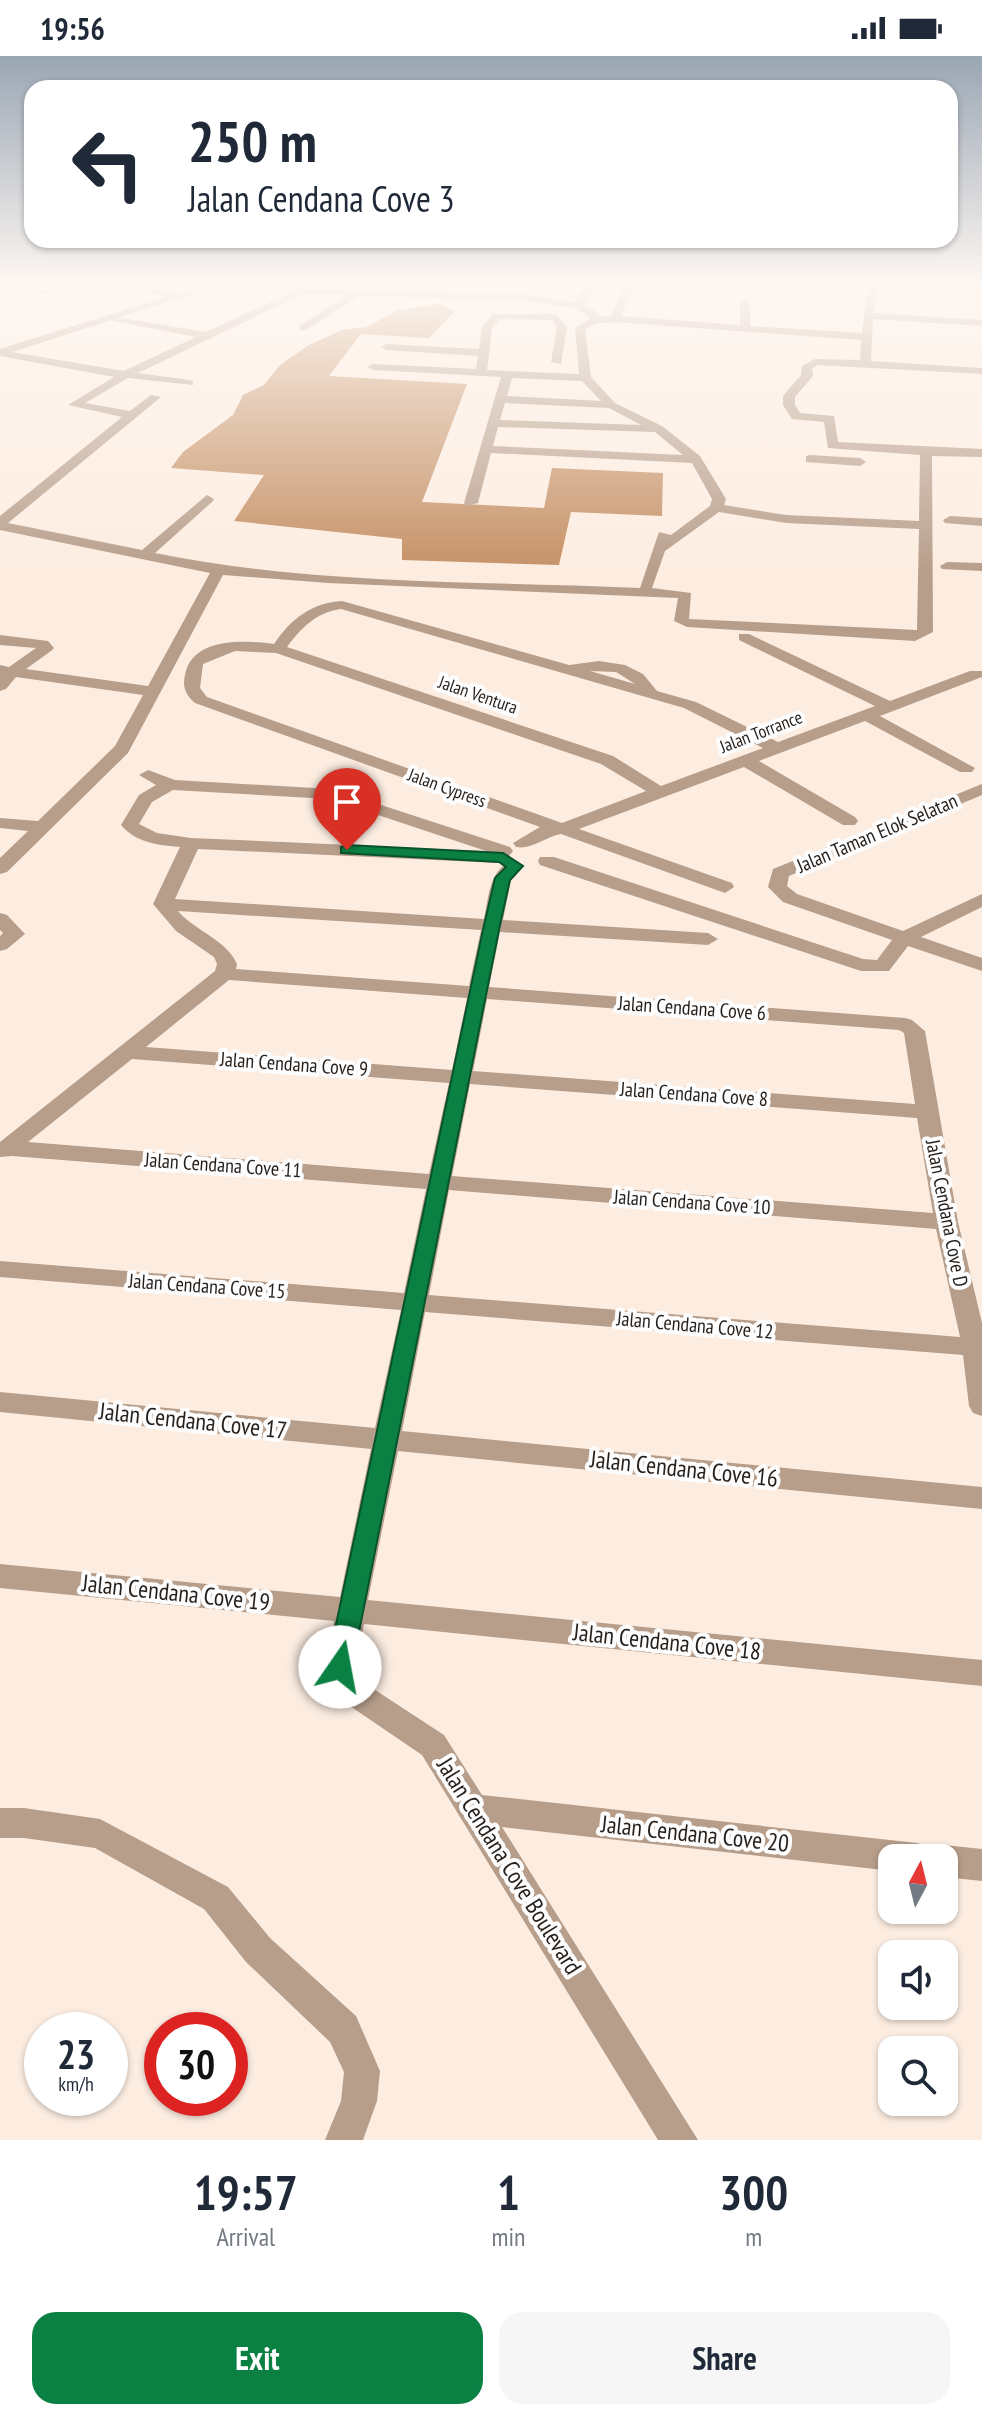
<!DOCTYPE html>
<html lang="en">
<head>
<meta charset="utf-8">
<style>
	:root { --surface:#fff; --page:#f6f6f7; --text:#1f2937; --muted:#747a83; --accent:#0b8043 }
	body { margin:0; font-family:"PT Sans Narrow",sans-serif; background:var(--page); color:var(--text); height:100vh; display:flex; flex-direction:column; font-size:30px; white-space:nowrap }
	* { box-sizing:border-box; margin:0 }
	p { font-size:26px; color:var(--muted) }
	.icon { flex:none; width:44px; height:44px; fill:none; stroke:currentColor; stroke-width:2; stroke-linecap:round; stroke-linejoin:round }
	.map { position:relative; height:2084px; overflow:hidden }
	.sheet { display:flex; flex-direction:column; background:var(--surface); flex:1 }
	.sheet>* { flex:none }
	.banner { position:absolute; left:24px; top:24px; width:934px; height:168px; border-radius:24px; box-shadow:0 2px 6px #0004; background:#fff; color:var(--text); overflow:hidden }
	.needle { width:52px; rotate:7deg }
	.tools { position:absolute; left:878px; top:1788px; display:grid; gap:16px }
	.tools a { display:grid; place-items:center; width:80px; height:80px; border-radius:16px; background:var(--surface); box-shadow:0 2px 6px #0004; font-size:40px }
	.speed { position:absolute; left:24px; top:1956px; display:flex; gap:16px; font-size:40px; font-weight:700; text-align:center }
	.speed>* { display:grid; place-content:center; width:104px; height:104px; border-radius:50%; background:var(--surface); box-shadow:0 2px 6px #0004; line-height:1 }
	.speed small { font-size:20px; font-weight:400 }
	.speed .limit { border:12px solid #d22; background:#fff; color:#111 }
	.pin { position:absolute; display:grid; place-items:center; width:68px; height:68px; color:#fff; margin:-82px -34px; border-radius:50% 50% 50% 0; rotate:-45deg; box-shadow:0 0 8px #0007 }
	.pin .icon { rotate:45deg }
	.me { position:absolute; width:88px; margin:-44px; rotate:12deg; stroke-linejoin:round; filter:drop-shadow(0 0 6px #0008) }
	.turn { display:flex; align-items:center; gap:28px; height:168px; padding:0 32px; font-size:36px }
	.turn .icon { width:104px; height:104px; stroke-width:2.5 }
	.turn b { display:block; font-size:56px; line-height:68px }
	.eta { display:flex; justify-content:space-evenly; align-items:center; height:136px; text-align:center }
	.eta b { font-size:48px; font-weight:700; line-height:56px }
	.action { display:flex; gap:16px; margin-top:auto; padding:16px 32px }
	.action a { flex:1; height:92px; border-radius:24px; background:var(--accent); color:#fff; font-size:32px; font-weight:700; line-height:92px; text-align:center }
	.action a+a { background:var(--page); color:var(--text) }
	.status { display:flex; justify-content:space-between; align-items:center; height:56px; padding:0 40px; background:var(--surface); direction:ltr }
	.status svg { height:22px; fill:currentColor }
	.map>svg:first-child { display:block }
	.water { fill:#c59065 }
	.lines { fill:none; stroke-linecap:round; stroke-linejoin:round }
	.minor { fill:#b79e8b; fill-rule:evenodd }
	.tertiary { fill:#b79e8b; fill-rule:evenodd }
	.route { fill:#0b8043; stroke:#07532c; stroke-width:2 }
	.labels { text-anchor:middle; stroke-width:8; stroke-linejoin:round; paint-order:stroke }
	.far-street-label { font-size:18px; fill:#251f1b; stroke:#fdfdfd }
	.street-label { font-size:20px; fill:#251f1b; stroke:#fdfdfd }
	.near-street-label { font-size:24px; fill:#251f1b; stroke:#fdfdfd }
</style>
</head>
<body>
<div class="status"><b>19:56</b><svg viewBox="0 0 49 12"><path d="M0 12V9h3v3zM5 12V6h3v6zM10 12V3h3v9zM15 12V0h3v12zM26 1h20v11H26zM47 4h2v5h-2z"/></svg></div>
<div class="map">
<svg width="982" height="2084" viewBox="0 0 982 2084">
	<rect width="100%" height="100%" fill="#fdede1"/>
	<path class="water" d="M439,248L455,255L429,282L361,278L329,320L467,328L422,446L544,452L552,412L663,417L662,460L571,456L559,509L402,504V483L234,465L264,419L171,412L183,396L233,359L243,339L264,329L280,309L307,290L342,274L367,271L396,255Z"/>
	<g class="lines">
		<path class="minor" d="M0,225L45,232L50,235L45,238L0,230Z
			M110,225L180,237L185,240L180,243L93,226Z
			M218,225L301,232L518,238L575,246L589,225H599L584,248L603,261L611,260L626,225H636L621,260L740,269V246L745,243L750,246V270L862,277L869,225H879L873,257L982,264V270L873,263L871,305L982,312V318L817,309L812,313L813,320L795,341V349L800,357L834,360L838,386L982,393V401L932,400L933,576L915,585L687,571L674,565L678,542L328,527L223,519L128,697L7,816L0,818V802L28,775L0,772V762L38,765L115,690L143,639L16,621L6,633L0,635V609L9,611L36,592L0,589V579L48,585L54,592L51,595L26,613L148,630L210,517L0,474V460L122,361L68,349L114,321L0,300V294L124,315L196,281L113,265L109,264V260L206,276L289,237L222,230ZM303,238L346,239L300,270V274L304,275L359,240L518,244L575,252L591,262L575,272L579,318L487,314L492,272L500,263L553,264L557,271L551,306L561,308L567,271L556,258H493L482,271L479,293L386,288L381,291L386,294L478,300L476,313L373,308L367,311L373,314L501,321L464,447L466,450L478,447L491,397L692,407L712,443L710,450L671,479L659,476L640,532C479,525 313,529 155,497L212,446L214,443L207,439L142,494L8,467L161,341L151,339L130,355L85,347L128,322L193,329V325L189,324L138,317ZM615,266L861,284L860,304L815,303L802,310L801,319L783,340V349L792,363L824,366L828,392L920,399L919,465L786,459L724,449L726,443L700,400L662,370L615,347L591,321L585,273L595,268ZM512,322L582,325L601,345L507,340ZM505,347L609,352L641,369L500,364ZM498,371L655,376L683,399L493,390ZM719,456L786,467L919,473L917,574L689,563L691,537L652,532L665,495Z
			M810,399L860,402L866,406L860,410L806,406V400Z
			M950,460L982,462V470L945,467L943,464Z
			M947,506L982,507V515L942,513L940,510Z
			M342,545L569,609L599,605L625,609L643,618L657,635L696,646L778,686L875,650L739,584V578H749L890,645L970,615H982V621L880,660L975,712L972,716H960L865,665L759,705L855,761L858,765L855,769H843L744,711L579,773L732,827L734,831L725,837L561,778C545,781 531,794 516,791L513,787L540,771L195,647C186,639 182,631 185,619C192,581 244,584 274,588C291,563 311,547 342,545ZM341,553L684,652L763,692L661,730L613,700L287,591C301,572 317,556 341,553ZM235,595L276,597L601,708L646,735L562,767L207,641L200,632L203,608ZM590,615L616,616L635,628Z
			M148,714L175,724L332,733L510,791L513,795L505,805L498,807L198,793L175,843L484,863C489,841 489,811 515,804L524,810L511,824L503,864L708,877L718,883L708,889L500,876L489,931L905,962L912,964L925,975L958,1166L982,1267V1360L973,1357L969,1350L963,1299L425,1256L402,1375L982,1431V1453L398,1395L368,1544L982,1604V1630L364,1568L356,1609L369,1630L444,1679L482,1739L917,1787L929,1791L931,1796L944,1789L982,1793V1825L944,1821V1802H892V1815L502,1771L698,2084H658L422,1699L347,1648L325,1611L334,1565L0,1532V1508L340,1541L371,1393L0,1356V1336L375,1372L401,1254L0,1221V1205L404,1237L426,1133L12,1100L0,1101V1086L215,915L217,908L214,901L176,875L153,848L180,791C158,789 136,787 121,769L139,739L156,729L139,719ZM173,734L330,743L486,795L191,782L157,777L139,768L152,746ZM178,855L481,874L469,930L236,913L237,908C227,884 195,875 178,855ZM229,924L467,942L452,1014L146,991ZM487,943L899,974L904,977L915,1048L473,1015ZM132,1003L449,1027L429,1118L28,1086ZM470,1028L917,1062L933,1157L452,1120ZM449,1134L936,1173L960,1281L429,1239Z
			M982,728V739L789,820L787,830L797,838L903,875L982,838V851L921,881L982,902V915L908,890L889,915H861L540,809L538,805L540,801H554L863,903L877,904L892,884L783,846L768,831L773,813Z
			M0,857L7,859L25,878L7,893L0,895V880L3,877L0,874Z
			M0,1752H24L100,1763L228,1831L270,1882L356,1960L380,2015L377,2045L363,2084H325L341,2045L344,2016L330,1986L246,1906L204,1853L95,1792L24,1782H0Z"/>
		<path class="tertiary" d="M217,225H232L0,300V293Z"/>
	</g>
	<linearGradient id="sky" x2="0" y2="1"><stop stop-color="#9aa6b4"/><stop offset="0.44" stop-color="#fef7f2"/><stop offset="1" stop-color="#fef7f2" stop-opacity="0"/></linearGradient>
	<rect width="982" height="517" fill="url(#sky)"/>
	<path class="route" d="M347,789L503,797L523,810L510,824L500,869L352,1611L349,1619L340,1622L331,1619L327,1611L484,869L495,822L506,811L499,806L341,797V791Z"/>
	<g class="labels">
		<g class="far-street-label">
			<text transform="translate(478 639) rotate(19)" y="6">Jalan Ventura</text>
			<text transform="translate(761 676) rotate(-21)" y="6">Jalan Torrance</text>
			<text transform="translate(447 732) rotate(20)" y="6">Jalan Cypress</text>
		</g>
		<g class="street-label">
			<text transform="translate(877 777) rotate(-23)" y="7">Jalan Taman Elok Selatan</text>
			<text transform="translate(692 952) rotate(4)" y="7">Jalan Cendana Cove 6</text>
			<text transform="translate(294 1008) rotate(4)" y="7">Jalan Cendana Cove 9</text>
			<text transform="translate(694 1038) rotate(4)" y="7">Jalan Cendana Cove 8</text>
			<text transform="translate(223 1109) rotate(4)" y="7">Jalan Cendana Cove 11</text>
			<text transform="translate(692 1146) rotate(4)" y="7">Jalan Cendana Cove 10</text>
			<text transform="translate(947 1157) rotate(79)" y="7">Jalan Cendana Cove D</text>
			<text transform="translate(207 1230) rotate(4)" y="7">Jalan Cendana Cove 15</text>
			<text transform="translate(695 1269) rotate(5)" y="7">Jalan Cendana Cove 12</text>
		</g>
		<g class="near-street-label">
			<text transform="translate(193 1365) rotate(6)" y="8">Jalan Cendana Cove 17</text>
			<text transform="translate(684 1413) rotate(6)" y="8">Jalan Cendana Cove 16</text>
			<text transform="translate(176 1537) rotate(6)" y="8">Jalan Cendana Cove 19</text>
			<text transform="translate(667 1586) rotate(6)" y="8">Jalan Cendana Cove 18</text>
			<text transform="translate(695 1778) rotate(6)" y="8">Jalan Cendana Cove 20</text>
			<text transform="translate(509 1810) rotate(58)" y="8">Jalan Cendana Cove Boulevard</text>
		</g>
	</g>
</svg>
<div class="tools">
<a><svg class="needle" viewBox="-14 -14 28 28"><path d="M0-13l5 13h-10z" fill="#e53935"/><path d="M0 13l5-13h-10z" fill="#747a83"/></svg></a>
<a><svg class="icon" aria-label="sound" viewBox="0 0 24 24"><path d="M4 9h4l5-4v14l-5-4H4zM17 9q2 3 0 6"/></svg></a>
<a><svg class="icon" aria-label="search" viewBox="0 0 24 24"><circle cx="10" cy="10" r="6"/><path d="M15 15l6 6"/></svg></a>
</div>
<div class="speed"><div>23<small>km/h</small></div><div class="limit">30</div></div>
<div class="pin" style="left:347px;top:794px;background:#d93025"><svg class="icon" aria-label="arrive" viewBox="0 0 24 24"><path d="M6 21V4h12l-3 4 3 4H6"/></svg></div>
<svg class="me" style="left:340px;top:1611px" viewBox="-20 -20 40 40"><circle r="19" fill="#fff"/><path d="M0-13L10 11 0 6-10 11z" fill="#0b8043"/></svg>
<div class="banner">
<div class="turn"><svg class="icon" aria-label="left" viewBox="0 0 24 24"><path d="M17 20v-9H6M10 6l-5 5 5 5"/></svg><div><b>250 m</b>Jalan Cendana Cove 3</div></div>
</div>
</div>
<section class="sheet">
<div class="eta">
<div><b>19:57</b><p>Arrival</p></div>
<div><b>1</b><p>min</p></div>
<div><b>300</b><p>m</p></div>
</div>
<div class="action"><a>Exit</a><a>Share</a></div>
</section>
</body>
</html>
